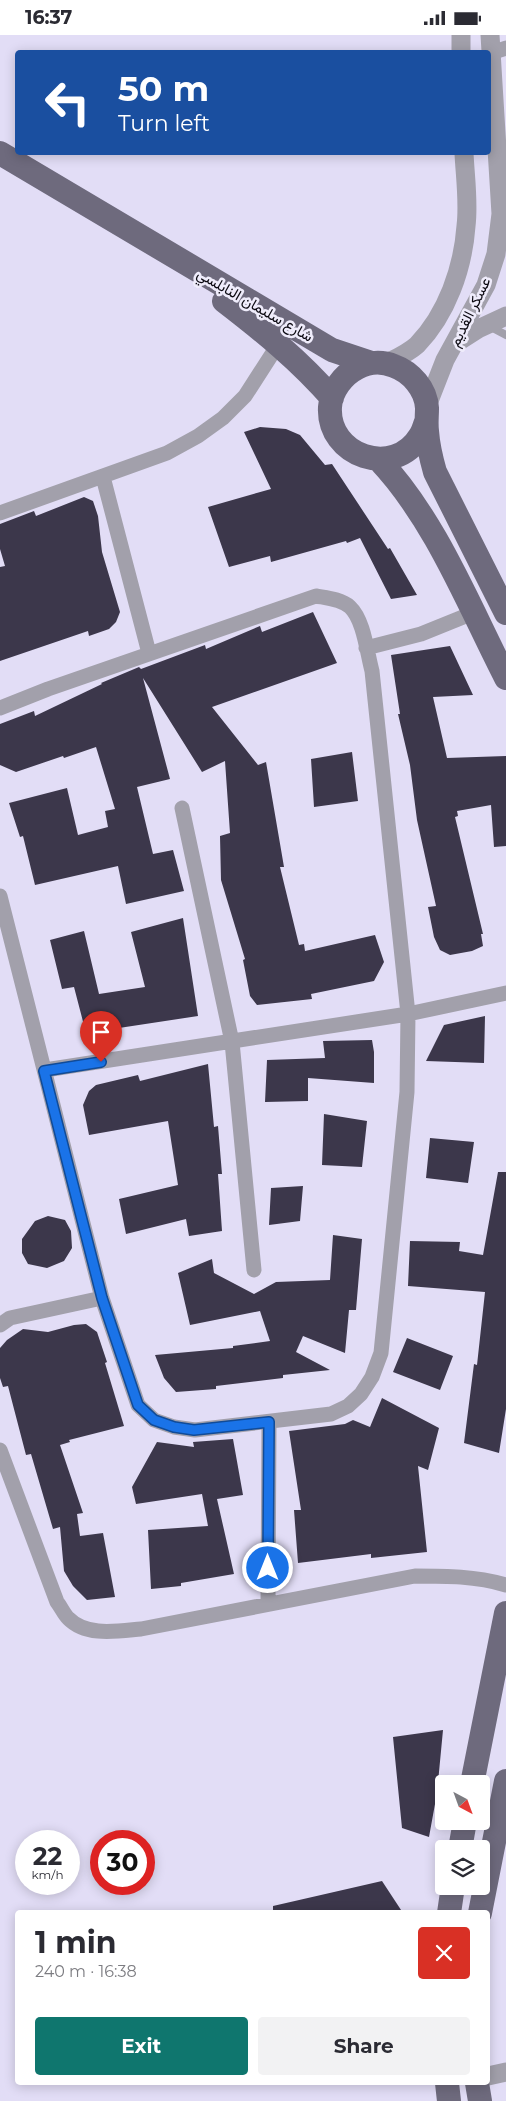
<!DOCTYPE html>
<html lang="en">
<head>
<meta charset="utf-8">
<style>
	:root { --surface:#fff; --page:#f2f2f3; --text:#2b2b33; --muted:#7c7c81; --accent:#0f766e }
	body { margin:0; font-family:Montserrat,Vazirmatn,sans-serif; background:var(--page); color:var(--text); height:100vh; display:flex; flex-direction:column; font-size:19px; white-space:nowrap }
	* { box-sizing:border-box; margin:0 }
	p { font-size:16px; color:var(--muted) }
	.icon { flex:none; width:28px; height:28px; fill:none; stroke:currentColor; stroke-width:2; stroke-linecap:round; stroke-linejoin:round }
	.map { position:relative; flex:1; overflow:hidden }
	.drawer { position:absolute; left:15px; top:1875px; width:475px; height:175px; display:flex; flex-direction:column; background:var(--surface); border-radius:5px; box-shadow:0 2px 12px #0003 }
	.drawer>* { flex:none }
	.guide { position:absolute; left:15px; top:15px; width:476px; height:105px; border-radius:5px; box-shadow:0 2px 12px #0003; background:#1a4fa0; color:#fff; overflow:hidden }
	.needle { width:32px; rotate:139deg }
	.controls { position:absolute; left:435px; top:1740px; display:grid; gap:10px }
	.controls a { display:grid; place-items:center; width:55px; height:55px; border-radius:5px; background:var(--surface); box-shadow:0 2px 12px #0003; font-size:25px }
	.speed { position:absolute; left:15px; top:1795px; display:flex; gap:10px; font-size:25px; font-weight:700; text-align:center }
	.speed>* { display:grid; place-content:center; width:65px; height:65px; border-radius:50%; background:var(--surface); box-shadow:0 2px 12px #0003; line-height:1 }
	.speed small { font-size:12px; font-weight:400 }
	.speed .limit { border:8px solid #d22; background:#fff; color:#111 }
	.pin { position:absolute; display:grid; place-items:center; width:42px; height:42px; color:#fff; margin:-51px -21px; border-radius:50% 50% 50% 0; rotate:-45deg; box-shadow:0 0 5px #0007 }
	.pin .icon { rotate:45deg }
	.me { position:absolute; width:55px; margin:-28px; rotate:0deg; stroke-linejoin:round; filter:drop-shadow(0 0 4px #0008) }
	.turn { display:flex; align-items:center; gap:18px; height:105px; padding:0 20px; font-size:22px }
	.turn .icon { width:65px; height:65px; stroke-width:2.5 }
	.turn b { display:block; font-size:35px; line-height:42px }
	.round { display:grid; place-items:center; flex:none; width:52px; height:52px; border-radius:5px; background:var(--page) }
	.summary { display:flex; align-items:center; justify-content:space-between; height:85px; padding:0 20px }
	h1 { font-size:30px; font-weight:700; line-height:38px }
	.button { display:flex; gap:10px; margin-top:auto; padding:10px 20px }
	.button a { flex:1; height:58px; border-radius:5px; background:var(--accent); color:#fff; font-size:20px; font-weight:700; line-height:58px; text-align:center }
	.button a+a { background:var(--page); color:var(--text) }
	.status { display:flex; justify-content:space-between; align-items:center; height:35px; padding:0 25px; background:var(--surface); direction:ltr }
	.status svg { height:14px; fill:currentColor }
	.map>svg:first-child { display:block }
	.building { fill:#3c374b }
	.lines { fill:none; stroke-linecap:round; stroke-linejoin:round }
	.service { stroke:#a2a0ab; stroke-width:8 }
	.minor { stroke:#a2a0ab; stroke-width:15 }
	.tertiary { stroke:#a2a0ab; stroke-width:19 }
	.primary { stroke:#6e6a7d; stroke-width:24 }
	.route-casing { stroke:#114b97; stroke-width:12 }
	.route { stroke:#1a73e8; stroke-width:9 }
	.labels { text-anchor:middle; stroke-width:5; stroke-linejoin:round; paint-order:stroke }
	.street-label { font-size:15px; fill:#0c0a12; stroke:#efecfb }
</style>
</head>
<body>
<div class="status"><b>16:37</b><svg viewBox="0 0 49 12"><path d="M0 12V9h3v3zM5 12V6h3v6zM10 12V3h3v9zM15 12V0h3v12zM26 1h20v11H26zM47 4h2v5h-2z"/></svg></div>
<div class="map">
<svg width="506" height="2066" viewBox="0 0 506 2066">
	<rect width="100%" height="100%" fill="#e2ddf6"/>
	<path class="building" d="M260,392L286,394L300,400L325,430L332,429L388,514L390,513L417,560L391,564L360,503L347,508L346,506L271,527L270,521L229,532L208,472L271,454L244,397Z
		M84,462L93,466L98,481L102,517L120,577L116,587L109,594L89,601L88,596L0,626V532L5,531L0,514V489L34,476L36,481Z
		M313,577L337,628L212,672L258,730L266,727L284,832H280L299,910L304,909L305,916L375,900L384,927L374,946L311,959L312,964L257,970L250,961L243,925L245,924L221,845L220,801L230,798L225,726L202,737L143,643L170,744L137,752L153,819L173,815L184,856L126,869L118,831L35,850L23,801L20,802L9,768L67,753L78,800L108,792L105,776L115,774L96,712L64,723L63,721L16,737L0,730V689L34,676L35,681L102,649L101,648L139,632L141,634L205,610L206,614L260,591L262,597Z
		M450,611L473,660L433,662L447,723L506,721V811L494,812L491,770L457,776L458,781L455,782L483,899H481L483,911L472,916L450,920L440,915L434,902L428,872L436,871L417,785L410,730L398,679H400L391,620Z
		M352,717L358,766L314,772L311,724Z
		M183,883L198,981L86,998L74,952L62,954L50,905L84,896L99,959L145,952L131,897Z
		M485,981L484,1028L426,1026L444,990Z
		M372,1005L374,1017V1048L308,1043V1066L265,1067L267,1025L325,1023L323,1006Z
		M208,1029L214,1092L218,1091L222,1139H218L222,1196L189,1201L186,1184L126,1199L119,1164L178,1150L168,1086L89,1100L83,1070L89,1056L96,1050L138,1040L140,1046Z
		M324,1079L367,1086L362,1132L322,1130Z
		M430,1103L474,1107L468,1148L426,1143Z
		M498,1137H506V1374L499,1418L464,1408L474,1329L477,1330L485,1257L408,1251L410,1206L460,1207L459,1216L483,1220Z
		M303,1151L300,1186L269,1190L271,1153Z
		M48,1181L65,1185L71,1196L72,1213L64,1226L47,1233L28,1229L22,1218V1204L35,1186Z
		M333,1200L362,1204L356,1275H349L345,1318L303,1301L296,1317L330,1335L283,1340V1343L216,1351V1354L176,1357L164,1343L155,1320L233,1313V1311L270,1306L260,1276L190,1290L178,1238L212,1224L214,1238L254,1259L276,1247L330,1245Z
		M86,1289L97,1297L107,1327L105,1328L124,1391L69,1405L70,1407L60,1410L83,1478L77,1479L80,1501L103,1498L115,1562L87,1565L73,1551L64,1536L60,1492L53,1494L31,1419L26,1420L8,1351L3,1352L0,1343V1313L7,1305L23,1294L48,1297L74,1290Z
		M407,1303L453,1321L440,1355L393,1337Z
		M382,1363L439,1393L428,1435L418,1431L427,1517L371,1523V1519L298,1528L294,1475H301L289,1396L345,1389L353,1385L370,1392Z
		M233,1404L243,1460L217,1464L234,1539L181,1548V1551L151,1554L148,1495L208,1491L202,1459L136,1469L132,1452L157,1407L194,1412L193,1407Z
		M443,1695L437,1758L429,1802L402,1793L393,1702Z
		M382,1846L403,1878H273V1871Z"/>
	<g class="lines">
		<path class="service" d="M489,291L506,300"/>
		<path class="minor" d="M491,18L506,13
			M103,442L149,618
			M0,478L167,418L198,401L223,383L245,361L283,302
			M366,613L421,599L473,578
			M0,673L48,654L316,561C327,563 341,564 350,572C364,585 367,618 372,636L408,979L407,1057L381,1318L372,1342L361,1359L348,1371L331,1379L195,1395L174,1392L154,1385L138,1370L102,1263L0,861
			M182,773L232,1007L254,1235
			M45,1035L408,979L506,958
			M0,1290L10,1283L102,1263
			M0,1415L57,1567C61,1572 64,1579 68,1583C86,1602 118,1596 141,1594L415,1541C446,1541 476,1541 506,1550
			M268,1569L269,1387"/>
		<path class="tertiary" d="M461,0V18
			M456,308L478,294L506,281
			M387,328C397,323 408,318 417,310C447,279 463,233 466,191C469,167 465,141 464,118
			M427,371L445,325L486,250L496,219L501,179L490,0
			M488,2041L506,2037"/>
		<path class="primary" d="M0,118L332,315L371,328
			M224,266C263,296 300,326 332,363
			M426,387C424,392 423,397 420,401C394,444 327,421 330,372C331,356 343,340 357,333C368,327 382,326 394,331C411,337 426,354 427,373C427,381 426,388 427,396C428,410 431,423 435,437L506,578
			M379,425C435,484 469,571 506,643
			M472,1749L506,1578
			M460,1814L465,1786
			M449,1878L453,1851
			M480,1878L506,1746
			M447,2048L449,2066
			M477,2048L480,2066"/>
	</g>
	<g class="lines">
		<g class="route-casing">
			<path id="route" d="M101,1027L44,1036L102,1263L138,1370L154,1385L174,1392L194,1395L269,1387L268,1533"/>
		</g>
		<use href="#route" class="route"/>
	</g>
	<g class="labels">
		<g class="street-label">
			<text transform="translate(255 270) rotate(30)" y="5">شارع سليمان النابلسي</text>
			<text transform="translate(470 277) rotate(-64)" y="5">عسكر القديم</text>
		</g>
	</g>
</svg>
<div class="controls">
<a><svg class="needle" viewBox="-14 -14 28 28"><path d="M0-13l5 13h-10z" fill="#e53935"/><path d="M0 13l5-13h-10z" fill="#7c7c81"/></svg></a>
<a><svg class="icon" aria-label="layers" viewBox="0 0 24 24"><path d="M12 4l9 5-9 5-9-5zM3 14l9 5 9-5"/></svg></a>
</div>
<div class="speed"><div>22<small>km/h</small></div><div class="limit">30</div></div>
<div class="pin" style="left:101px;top:1027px;background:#d93025"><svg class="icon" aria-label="arrive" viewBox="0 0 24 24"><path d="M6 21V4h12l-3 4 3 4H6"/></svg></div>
<svg class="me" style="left:268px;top:1533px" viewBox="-20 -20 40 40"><circle r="17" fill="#1a73e8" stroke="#fff" stroke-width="3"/><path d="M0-11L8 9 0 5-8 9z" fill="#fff"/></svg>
<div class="guide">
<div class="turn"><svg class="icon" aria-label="left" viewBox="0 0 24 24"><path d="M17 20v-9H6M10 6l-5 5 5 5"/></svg><div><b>50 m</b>Turn left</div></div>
</div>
<section class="drawer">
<div class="summary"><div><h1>1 min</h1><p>240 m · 16:38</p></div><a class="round" style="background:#d93025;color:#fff"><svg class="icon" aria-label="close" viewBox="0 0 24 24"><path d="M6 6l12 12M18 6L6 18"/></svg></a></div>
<div class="button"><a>Exit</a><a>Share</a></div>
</section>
</div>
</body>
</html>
